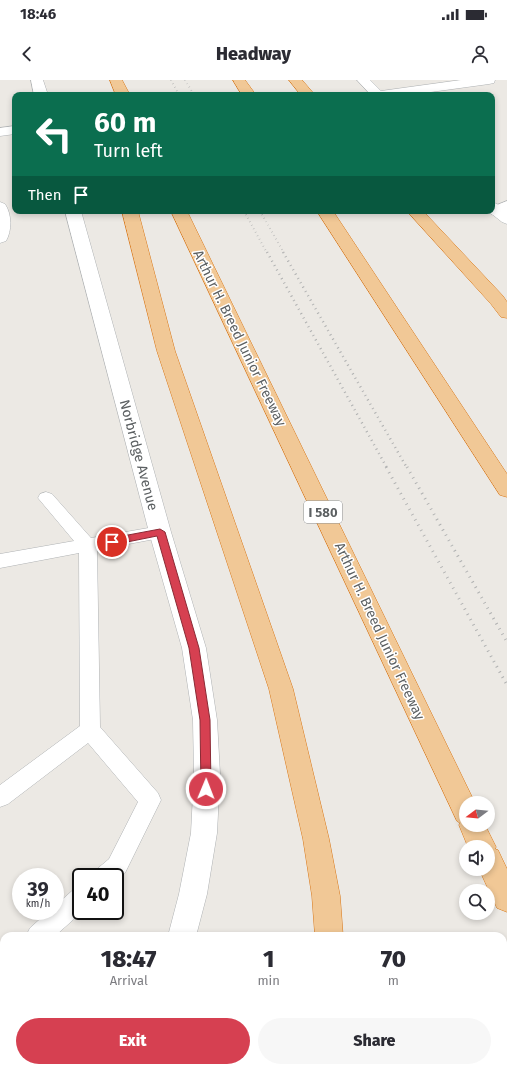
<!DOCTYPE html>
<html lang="en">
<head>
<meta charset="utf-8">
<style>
	:root { --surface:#fff; --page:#f7f7f7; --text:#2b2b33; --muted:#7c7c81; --accent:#d64051 }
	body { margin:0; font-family:"Fira Sans",sans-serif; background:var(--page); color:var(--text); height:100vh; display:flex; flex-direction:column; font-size:15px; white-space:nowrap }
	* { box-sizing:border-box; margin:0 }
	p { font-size:13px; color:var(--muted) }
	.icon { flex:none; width:22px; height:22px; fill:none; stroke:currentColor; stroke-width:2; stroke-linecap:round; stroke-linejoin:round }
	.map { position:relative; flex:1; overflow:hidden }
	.side { position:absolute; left:0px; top:852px; width:507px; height:140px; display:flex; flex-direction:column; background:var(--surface); border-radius:12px 12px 0 0; box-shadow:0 2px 6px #0003 }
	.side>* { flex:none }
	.top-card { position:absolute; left:12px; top:12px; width:483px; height:122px; border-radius:8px; box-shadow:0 2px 6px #0003; background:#0b6e4f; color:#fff; overflow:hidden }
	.needle { width:26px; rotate:254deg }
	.tools { position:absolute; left:459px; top:716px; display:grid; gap:8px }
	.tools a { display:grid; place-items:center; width:36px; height:36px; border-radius:50%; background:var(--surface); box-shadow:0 2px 6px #0003; font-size:20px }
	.speed { position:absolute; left:12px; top:788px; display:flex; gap:8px; font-size:20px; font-weight:700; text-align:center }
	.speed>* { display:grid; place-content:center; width:52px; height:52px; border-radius:50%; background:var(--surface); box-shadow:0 2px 6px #0003; line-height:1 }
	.speed small { font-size:10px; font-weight:400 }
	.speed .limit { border:2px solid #111; border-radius:6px; background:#fff; color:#111 }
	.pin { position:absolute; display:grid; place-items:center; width:34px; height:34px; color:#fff; margin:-17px; border:2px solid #fff; border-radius:50%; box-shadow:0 1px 4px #0007 }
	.me { position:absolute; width:44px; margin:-22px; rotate:1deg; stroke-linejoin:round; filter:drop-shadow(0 0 3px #0008) }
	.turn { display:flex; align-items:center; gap:14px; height:84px; padding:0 16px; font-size:18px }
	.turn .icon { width:52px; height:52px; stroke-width:2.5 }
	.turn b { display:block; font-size:28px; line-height:34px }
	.then { display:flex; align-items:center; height:38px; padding:0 16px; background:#0003; gap:8px; font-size:15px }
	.eta { display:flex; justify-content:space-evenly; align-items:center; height:68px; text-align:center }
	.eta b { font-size:24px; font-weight:800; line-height:28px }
	.primary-button { display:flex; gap:8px; margin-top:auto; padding:8px 16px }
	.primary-button a { flex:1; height:46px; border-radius:24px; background:var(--accent); color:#fff; font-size:16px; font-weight:800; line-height:46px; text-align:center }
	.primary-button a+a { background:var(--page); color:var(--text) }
	.status { display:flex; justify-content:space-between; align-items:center; height:28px; padding:0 20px; background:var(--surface); direction:ltr }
	.status svg { height:11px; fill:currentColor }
	header { display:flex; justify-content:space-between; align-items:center; height:52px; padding:0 16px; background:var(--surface); font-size:18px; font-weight:800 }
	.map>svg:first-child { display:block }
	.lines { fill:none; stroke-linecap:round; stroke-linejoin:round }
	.service-casing { stroke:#afb2b4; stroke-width:1 }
	.minor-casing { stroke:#afb2b4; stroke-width:1 }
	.tertiary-casing { stroke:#afb2b4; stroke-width:1 }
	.motorway-casing { stroke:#d87718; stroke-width:1 }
	.service { fill:#fff; fill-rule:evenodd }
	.minor { fill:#fff; fill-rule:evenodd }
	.tertiary { fill:#fff; fill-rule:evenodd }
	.motorway { fill:#f1c896; fill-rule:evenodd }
	.rail-far2 { stroke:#b1b2b2; stroke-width:2; stroke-dasharray:0.5 3.5; stroke-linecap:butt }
	.rail-far1 { stroke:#b1b2b2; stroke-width:2.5; stroke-dasharray:1 4; stroke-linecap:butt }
	.rail { stroke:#b1b2b2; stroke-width:3; stroke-dasharray:1 5; stroke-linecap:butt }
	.route { fill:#d64051; stroke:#8b2a35 }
	.labels { text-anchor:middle; stroke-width:3; stroke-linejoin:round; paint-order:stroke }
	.shield { fill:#fff; stroke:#8d9091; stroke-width:1 }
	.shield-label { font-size:13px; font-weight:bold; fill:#5c6062 }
	.street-label { font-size:14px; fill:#5c6062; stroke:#fff }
</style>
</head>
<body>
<div class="status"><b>18:46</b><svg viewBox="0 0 49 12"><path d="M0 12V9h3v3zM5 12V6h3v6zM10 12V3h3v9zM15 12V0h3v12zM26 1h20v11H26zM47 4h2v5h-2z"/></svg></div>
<header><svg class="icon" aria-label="back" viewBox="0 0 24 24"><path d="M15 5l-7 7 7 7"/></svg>Headway<svg class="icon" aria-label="person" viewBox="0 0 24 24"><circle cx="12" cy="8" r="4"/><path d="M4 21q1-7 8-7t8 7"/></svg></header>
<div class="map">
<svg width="507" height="992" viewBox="0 0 507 992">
	<rect width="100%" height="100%" fill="#ece9e4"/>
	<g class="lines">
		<g class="service-casing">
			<path id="service" d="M46,412L52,414L91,458L160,446L166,448L169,452L166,456L160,458L97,470L100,647L158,713L161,720L125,793L115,803V797H94L97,789L109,779L138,722L88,663L8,724L0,727V705L80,646L79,473L0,488V474L74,461L38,418L40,414Z
				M81,807V831H83L55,856H26L30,848L49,831H55V826L73,810Z
				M4,874V899L0,901V876Z"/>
		</g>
		<g class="minor-casing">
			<path id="minor" d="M461,0H495L494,3L489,4L409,15H374L376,12L381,11Z
				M15,46V54L0,56V48Z
				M507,121V132L496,136L491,134L488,131H492V127Z
				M0,122L5,124C12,134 12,151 6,161L0,163Z"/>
		</g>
		<g class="tertiary-casing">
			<path id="tertiary" d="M31,0H43L48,15H34Z
				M357,0H370L385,15H371Z
				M492,122L497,124L507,131V144L502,142L488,131H492Z
				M65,131H81L171,452L206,568L217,640L220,694L217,753L207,814L196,856H168L179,814L191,753L194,694L193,640L182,568L149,452Z
				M115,988H147L145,992H113Z"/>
		</g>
		<g class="motorway-casing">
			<path id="motorway" d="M110,0H122L130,15H116Z
				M233,0H245L256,15H242Z
				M289,0H302L315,15H301Z
				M122,131H138L175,271L293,609L329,759L340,816L343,856H315L312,816L303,759L269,609L157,271Z
				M171,131H187L475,723H466V745H485L496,767L495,769L498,770L507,789V832L497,828L479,789H488V767H468L459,745L460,743L457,741Z
				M317,131H333L507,394V417L500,415Z
				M407,131H423L503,216L507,222V238L501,237L491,224Z
				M324,988H356V992H324Z"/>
		</g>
		<use href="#service" class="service"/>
		<use href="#minor" class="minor"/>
		<use href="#tertiary" class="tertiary"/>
		<use href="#motorway" class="motorway"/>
		<path class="rail-far2" d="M171,0L179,15
			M185,0L194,15
			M244,131L267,173
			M260,131L284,173"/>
		<path class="rail-far1" d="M267,172L387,388
			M283,172L407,388"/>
		<path class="rail" d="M386,387L507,605
			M407,387L507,562"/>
	</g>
	<path class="route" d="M160,449L165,452L199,568L210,640L211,709L210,712L206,713L202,712L201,709L200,640L189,568L157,456L112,465L108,462L112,458Z"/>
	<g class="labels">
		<rect class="shield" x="304" y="421" width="38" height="22" rx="3"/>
		<g class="shield-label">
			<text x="323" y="437">I 580</text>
		</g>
		<g class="street-label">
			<text transform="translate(240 258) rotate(64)" y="5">Arthur H. Breed Junior Freeway</text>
			<text transform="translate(139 375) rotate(75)" y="5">Norbridge Avenue</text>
			<text transform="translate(380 551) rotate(65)" y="5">Arthur H. Breed Junior Freeway</text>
		</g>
	</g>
</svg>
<div class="tools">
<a><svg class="needle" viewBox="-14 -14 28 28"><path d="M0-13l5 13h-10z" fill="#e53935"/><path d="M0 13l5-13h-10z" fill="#7c7c81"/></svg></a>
<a><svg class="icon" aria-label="sound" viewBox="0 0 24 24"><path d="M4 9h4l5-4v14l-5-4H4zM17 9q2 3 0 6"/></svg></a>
<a><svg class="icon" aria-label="search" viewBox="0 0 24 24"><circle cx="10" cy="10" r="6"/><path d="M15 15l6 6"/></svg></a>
</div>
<div class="speed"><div>39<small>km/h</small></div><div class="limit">40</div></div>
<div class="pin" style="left:112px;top:462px;background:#d93025"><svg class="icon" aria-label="arrive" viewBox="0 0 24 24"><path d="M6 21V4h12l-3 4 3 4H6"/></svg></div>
<svg class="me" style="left:206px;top:709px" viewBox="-20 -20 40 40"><circle r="17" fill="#d64051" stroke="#fff" stroke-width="3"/><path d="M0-11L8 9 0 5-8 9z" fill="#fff"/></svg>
<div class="top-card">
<div class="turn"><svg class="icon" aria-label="left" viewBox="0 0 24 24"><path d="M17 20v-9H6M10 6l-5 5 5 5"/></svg><div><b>60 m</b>Turn left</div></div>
<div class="then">Then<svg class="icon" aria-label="arrive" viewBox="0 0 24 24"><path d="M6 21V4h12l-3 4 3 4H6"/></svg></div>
</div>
<section class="side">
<div class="eta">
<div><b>18:47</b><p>Arrival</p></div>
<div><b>1</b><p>min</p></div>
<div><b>70</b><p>m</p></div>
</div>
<div class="primary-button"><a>Exit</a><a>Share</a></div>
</section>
</div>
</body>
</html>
